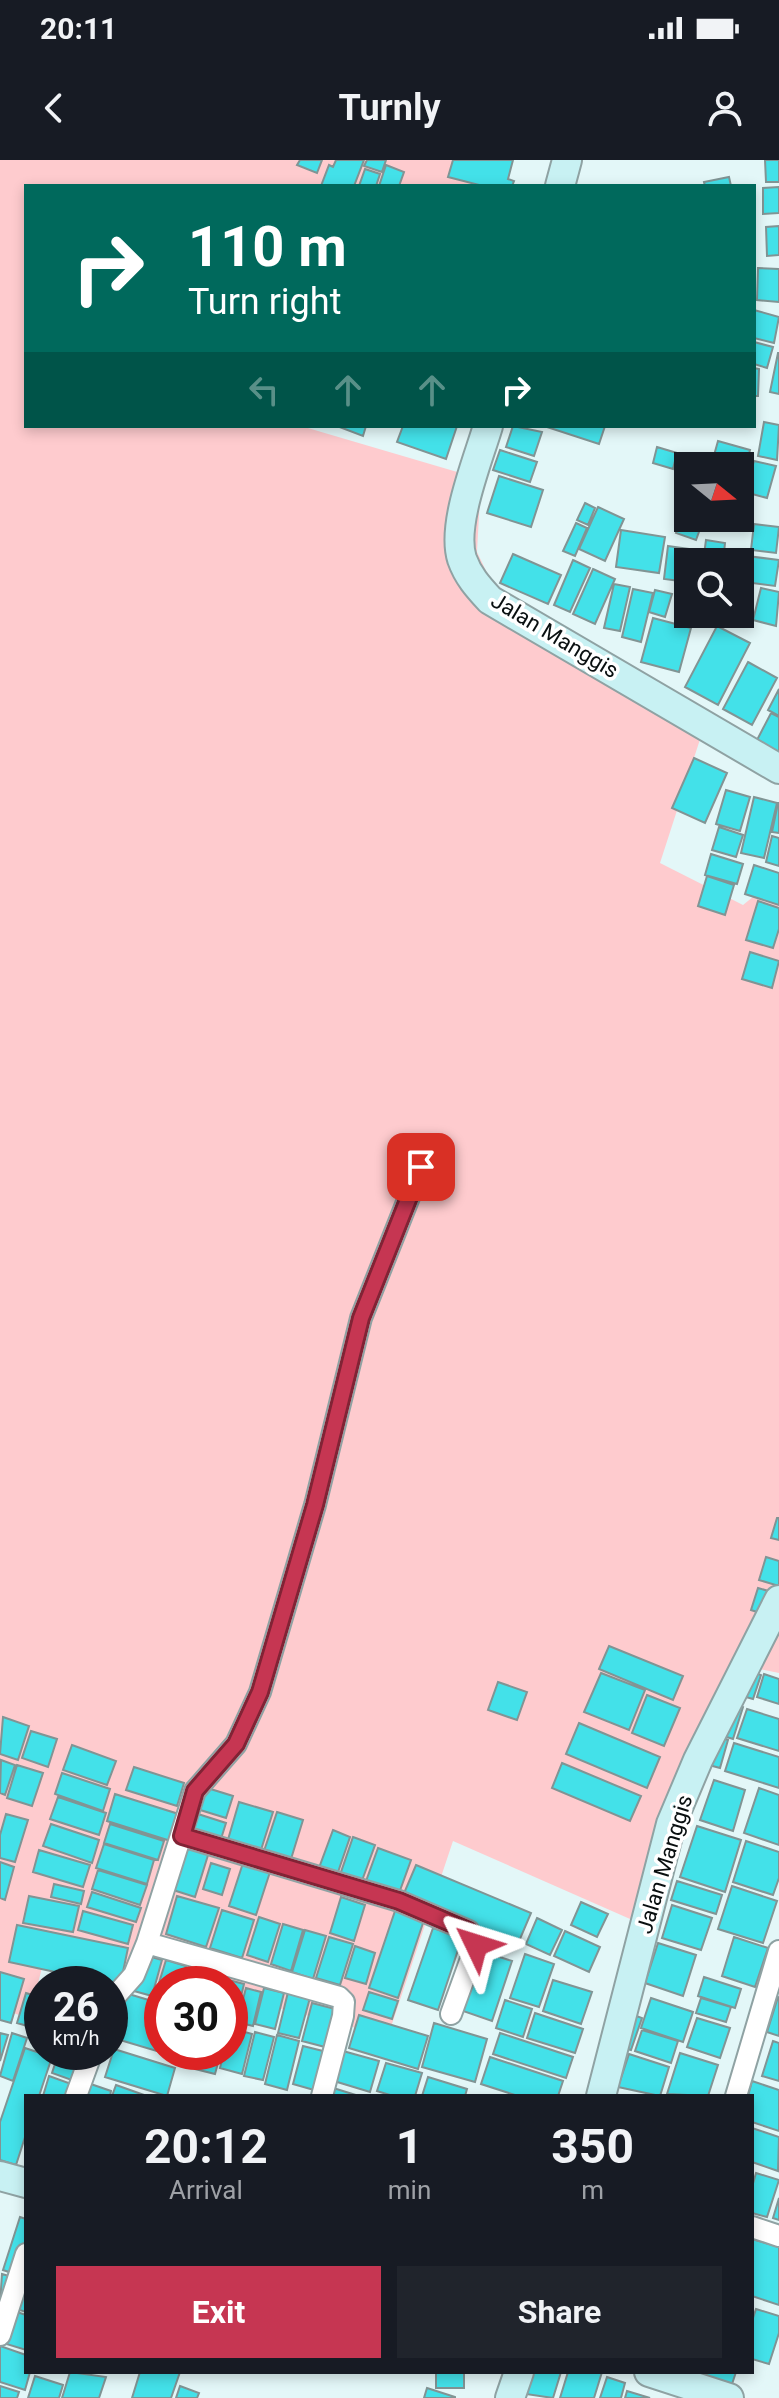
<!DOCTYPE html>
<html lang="en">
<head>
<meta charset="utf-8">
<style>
	:root { --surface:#171b24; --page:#20242c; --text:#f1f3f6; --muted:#9ea1a6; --accent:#c63652 }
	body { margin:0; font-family:Roboto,sans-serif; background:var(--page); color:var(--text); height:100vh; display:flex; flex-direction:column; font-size:30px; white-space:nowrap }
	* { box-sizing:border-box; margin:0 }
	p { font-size:26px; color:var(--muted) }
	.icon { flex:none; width:44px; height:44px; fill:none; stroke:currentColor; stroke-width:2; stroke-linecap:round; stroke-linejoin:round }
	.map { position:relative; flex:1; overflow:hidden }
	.drawer { position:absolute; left:24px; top:1934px; width:730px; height:280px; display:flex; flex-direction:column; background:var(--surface); border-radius:0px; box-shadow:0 4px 12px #0003 }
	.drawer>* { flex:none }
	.banner { position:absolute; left:24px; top:24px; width:732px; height:244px; border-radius:0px; box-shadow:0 4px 12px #0003; background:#00695c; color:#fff; overflow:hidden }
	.needle { width:52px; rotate:108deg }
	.fabs { position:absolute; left:674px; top:292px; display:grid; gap:16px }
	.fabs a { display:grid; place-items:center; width:80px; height:80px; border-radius:0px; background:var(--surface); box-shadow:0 4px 12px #0003; font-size:40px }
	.speed { position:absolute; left:24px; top:1806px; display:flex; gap:16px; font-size:40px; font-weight:700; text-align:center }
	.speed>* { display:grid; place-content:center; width:104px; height:104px; border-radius:50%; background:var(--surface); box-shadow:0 4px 12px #0003; line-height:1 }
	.speed small { font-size:20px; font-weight:400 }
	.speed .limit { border:12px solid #d22; background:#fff; color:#111 }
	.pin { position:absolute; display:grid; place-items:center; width:68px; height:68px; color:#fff; margin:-34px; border-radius:16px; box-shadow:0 4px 12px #0006 }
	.me { position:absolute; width:88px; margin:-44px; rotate:311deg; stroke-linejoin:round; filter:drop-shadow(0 0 6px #0008) }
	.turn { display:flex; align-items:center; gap:28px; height:168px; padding:0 32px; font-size:36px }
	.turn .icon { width:104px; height:104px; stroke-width:2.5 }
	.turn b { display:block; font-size:56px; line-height:68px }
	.lanes { display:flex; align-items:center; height:76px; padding:0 32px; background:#0003; justify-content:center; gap:40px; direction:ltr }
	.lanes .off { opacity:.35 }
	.eta { display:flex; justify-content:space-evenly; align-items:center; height:136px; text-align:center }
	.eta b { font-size:48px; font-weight:700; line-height:56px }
	.cta { display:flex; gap:16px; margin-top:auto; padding:16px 32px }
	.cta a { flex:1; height:92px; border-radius:0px; background:var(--accent); color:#fff; font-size:32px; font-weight:700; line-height:92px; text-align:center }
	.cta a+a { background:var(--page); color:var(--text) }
	.status { display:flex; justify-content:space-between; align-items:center; height:56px; padding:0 40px; background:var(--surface); direction:ltr }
	.status svg { height:22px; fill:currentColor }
	header { display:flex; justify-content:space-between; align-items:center; height:104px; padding:0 32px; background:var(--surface); font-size:36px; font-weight:700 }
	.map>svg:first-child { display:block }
	.green { fill:#fecbce }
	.building { fill:#43e1e9; stroke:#819494; stroke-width:2 }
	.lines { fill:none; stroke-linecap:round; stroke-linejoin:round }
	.street-casing { stroke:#8fa2a3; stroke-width:24 }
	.secondary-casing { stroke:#8fa2a3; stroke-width:32 }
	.street { stroke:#fff; stroke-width:20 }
	.secondary { stroke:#c8f1f3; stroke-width:28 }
	.route-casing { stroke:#812335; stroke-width:20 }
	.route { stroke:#c63652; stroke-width:14 }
	.labels { text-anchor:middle; stroke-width:7; stroke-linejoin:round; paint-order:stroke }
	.street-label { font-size:22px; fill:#090f10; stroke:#fff }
</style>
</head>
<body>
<div class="status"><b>20:11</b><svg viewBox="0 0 49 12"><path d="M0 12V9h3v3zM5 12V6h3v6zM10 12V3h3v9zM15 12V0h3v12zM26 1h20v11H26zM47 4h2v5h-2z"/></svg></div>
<header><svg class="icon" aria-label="back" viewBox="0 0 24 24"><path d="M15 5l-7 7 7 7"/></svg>Turnly<svg class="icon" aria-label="person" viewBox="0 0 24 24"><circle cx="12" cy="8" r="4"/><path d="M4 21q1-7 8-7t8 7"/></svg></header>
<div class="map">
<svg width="779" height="2238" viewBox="0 0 779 2238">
	<rect width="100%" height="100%" fill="#e3f7f8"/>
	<path class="green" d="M0,0H460L500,26H26V266H301L481,319L477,392L513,467L704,567L660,703L743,745L779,716V1513L759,1509L723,1546L646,1766L453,1681L388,1876L230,1836V1824H181L44,1800L29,1858L0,1849Z"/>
	<path class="building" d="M300,0H322L317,13L297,5Z
		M336,0H364L354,26H321L329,5L333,7Z
		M367,0H386L382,12L364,6Z
		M453,0H513L508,19L514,21L512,26H483L448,17Z
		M765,0H779V22H766Z
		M386,5L404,12L399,26H379Z
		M365,9L380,14L376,26H359Z
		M729,17L731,26H705L704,22Z
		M779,27V53L763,54V28Z
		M779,66V95L767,96L766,67Z
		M758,108L779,109V142L757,140Z
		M754,150L779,157L774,183L754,178Z
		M754,182L773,187L767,208L754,204Z
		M778,193H779V234L770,232Z
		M754,208L759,209L758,236H754Z
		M764,262L779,265L777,300L758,296Z
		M337,266H366L363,276Z
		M403,266H457L446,299L397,282Z
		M513,266L542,272L534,296L506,287Z
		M544,266H605L599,284Z
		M718,281L750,290L744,315L740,314V306H711Z
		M657,287L677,293L673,309L653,303Z
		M500,290L537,302L530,322L493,310Z
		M754,301L776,306L767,338L745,332Z
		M499,316L543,330L531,367L487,353Z
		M688,339V358H704L696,380L676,373Z
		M585,343L595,348L588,365L577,360Z
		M598,347L624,359L605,401L579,389Z
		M576,363L587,368L575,396L563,391Z
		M754,364L779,367L776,393L751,390Z
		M621,370L665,377L659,413L616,407Z
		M706,380L725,383L723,402H703Z
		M668,386L697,390L696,402H688V422L664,419Z
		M513,394L561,415L548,444L500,423Z
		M747,396L779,400L775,426L744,422Z
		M573,400L590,408L570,452L554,445Z
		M593,409L615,419L595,464L573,454Z
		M614,424L630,427L620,471L604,468Z
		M761,428L779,432L776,466L753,460Z
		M633,429L653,433L641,482L622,477Z
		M684,429L688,430V454H703L701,463L677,456Z
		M655,430L672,434L665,457L649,452Z
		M653,458L691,468L679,512L641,502Z
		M717,466L750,483L718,545L685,527Z
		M748,502L777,518L752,565L723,549Z
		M779,529V556L768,550Z
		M771,553L779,557V594L756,582Z
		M694,598L727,613L705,663L672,648Z
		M726,630L750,637L740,671L716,664Z
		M754,637L777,643L764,698L741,693Z
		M778,643H779V673L772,672Z
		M719,667L743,675L736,697L712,690Z
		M772,676L779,678V706L766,702Z
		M711,694L743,704L737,724L705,715Z
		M754,705L779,713V745L745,734Z
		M707,716L734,725L725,755L698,746Z
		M758,741L779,748V769L773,788L746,780Z
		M750,792L779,801L772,828L742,819Z
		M777,1358H779V1380L771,1378Z
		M766,1397L779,1401V1426L759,1420Z
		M758,1428L779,1434V1459L751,1450Z
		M609,1486L683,1516L673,1540L599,1509Z
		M733,1505L761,1515L753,1539L725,1531Z
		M601,1513L645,1530L629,1570L584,1552Z
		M764,1514L779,1519V1544L757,1537Z
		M498,1522L527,1532L517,1560L488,1550Z
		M647,1535L680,1548L664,1586L632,1573Z
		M724,1540L743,1547L733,1579L714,1573Z
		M747,1549L779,1559V1591L737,1578Z
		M3,1557L29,1566L18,1600L0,1594Z
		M579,1563L660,1597L647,1628L566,1594Z
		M31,1571L57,1579L48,1607L22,1598Z
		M713,1575L728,1580L720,1608L705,1604Z
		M734,1583L779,1597V1628L725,1611Z
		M72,1585L116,1601L107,1625L63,1610Z
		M1,1600L15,1605L5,1635L0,1633Z
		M562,1603L641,1636L630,1661L552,1628Z
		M17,1605L43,1613L32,1646L7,1638Z
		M134,1607L184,1623L177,1646L126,1630Z
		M62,1613L110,1629L103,1651L55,1634Z
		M714,1620L745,1630L733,1671L700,1660Z
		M204,1627L233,1636L226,1658L197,1649Z
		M759,1628L779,1635V1685L744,1673Z
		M115,1634L185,1656L177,1683L107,1661Z
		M58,1637L106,1653L99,1675L50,1659Z
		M239,1642L273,1652L260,1693L227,1683Z
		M277,1652L303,1660L291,1699L264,1691Z
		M6,1654L28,1660L15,1702L0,1698V1675Z
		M198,1654L226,1663L220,1682L193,1674Z
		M51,1664L99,1680L92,1703L43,1686Z
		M110,1664L164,1681L158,1700L104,1683Z
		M697,1666L741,1680L725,1732L680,1717Z
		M333,1670L350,1677L337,1715L319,1708Z
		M353,1677L375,1685L360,1726L339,1718Z
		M746,1681L779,1692V1718L773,1735L733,1722Z
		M104,1684L154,1700L147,1724L96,1708Z
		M184,1684L209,1692L195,1737L170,1729Z
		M378,1688L411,1700L398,1736L365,1724Z
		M39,1690L90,1705L83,1727L33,1712Z
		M0,1702L14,1707L5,1740L0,1738Z
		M211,1703L230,1709L222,1735L203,1729Z
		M243,1703L270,1712L256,1755L229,1746Z
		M416,1705L531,1753L517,1786L402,1738Z
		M98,1710L147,1725L140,1745L92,1729Z
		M677,1721L722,1735L716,1754L671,1740Z
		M54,1724L84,1731L81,1744L51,1737Z
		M732,1726L777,1741L763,1783L718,1769Z
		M92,1732L141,1748L136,1762L87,1747Z
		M29,1736L79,1746L73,1772L23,1763Z
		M177,1736L219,1748L206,1787L166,1774Z
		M341,1737L365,1745L354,1781L330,1773Z
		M581,1742L608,1754L597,1777L571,1765Z
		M672,1745L712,1758L701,1790L662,1778Z
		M396,1748L425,1757L398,1838L369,1828Z
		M222,1750L254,1760L242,1798L210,1788Z
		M83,1751L133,1765L128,1784L78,1770Z
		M259,1757L280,1764L268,1802L247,1795Z
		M537,1758L562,1770L550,1795L526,1784Z
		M283,1764L303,1770L291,1811L271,1804Z
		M17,1765L128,1788L120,1826L9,1802Z
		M433,1768L462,1778L438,1850L408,1840Z
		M305,1770L326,1776L313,1819L292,1812Z
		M565,1771L600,1787L589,1812L554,1796Z
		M329,1777L353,1784L340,1825L316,1818Z
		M734,1777L768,1788L755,1827L722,1816Z
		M658,1783L696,1795L683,1836L645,1823Z
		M355,1786L375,1793L366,1824L345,1818Z
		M484,1792L512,1801L492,1861L463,1851Z
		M525,1794L554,1804L539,1847L510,1838Z
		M144,1795L162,1800L152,1836L134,1831Z
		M166,1800L186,1806L180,1824H162V1838L155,1836Z
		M188,1809L209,1816L206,1824H184Z
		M0,1812L24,1819L11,1863L0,1860Z
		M58,1816L84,1824H56Z
		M704,1817L741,1829L735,1848L698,1836Z
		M221,1818L244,1824L235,1861L230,1860V1824H219Z
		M553,1820L592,1832L581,1864L543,1851Z
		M246,1828L261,1832L253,1866L237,1862Z
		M264,1828L284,1833L275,1869L255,1864Z
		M289,1828L311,1834L299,1878L278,1873Z
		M122,1832L162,1844L160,1892L110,1877Z
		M369,1832L398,1841L392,1859L363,1850Z
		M26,1833L42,1838L38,1869L17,1863Z
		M778,1837L779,1838V1876L767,1872Z
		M651,1838L693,1852L683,1882L641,1868Z
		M701,1838L731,1847L726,1862L696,1853Z
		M505,1840L532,1849L523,1877L496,1868Z
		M312,1843L335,1849L325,1887L302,1881Z
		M535,1853L583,1869L575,1893L527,1878Z
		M631,1854L642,1858L631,1890L620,1887Z
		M359,1855L428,1876L418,1909L349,1888Z
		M697,1858L730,1868L720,1898L687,1887Z
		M434,1863L487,1879L475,1922L422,1907Z
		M230,1868L252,1874L242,1914L220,1908L224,1892H230Z
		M642,1870L678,1881L671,1903L635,1891Z
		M255,1872L274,1877L263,1920L244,1916Z
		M0,1873L8,1875L0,1901Z
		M12,1873L27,1878L13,1921L0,1916Z
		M500,1873L573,1897L566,1918L493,1894Z
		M277,1875L299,1881L287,1930L265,1924Z
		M773,1881L779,1883V1921L762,1916Z
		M303,1886L323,1891L314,1930L293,1924Z
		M25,1888L52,1897L39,1936H26V1974L16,2005L0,2000V1962Z
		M114,1889L175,1908L167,1936L105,1917Z
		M343,1891L379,1901L370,1932L334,1921Z
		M59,1892L88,1898L80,1923L52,1913Z
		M167,1892H192L188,1904L166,1897Z
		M199,1892H221L215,1914L195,1909Z
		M680,1893L718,1905L708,1936L667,1934Z
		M629,1894L669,1907L660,1936L618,1927Z
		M490,1897L563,1921L558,1936H518L481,1924Z
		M386,1903L422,1913L415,1936H393L377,1931Z
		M49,1916L77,1926L74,1936H43Z
		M428,1917L467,1929L465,1936H422Z
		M82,1921L111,1931L110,1936H77Z
		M752,1921L779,1930V1971L752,1962V1936H748Z
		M116,1925L144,1935L143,1936H112Z
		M330,1927L359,1936H327Z
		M752,1968L779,1977L778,2011L752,2002Z
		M756,2013L779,2020L767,2057L752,2053V2027Z
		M779,2038V2060L773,2058Z
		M20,2057L26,2059V2100L21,2116L3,2110Z
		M752,2079L779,2087V2145L752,2136Z
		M2,2114L26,2121V2152L0,2144Z
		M2,2147L26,2155V2190L0,2182Z
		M756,2149L779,2156V2173L769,2204L752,2199V2161Z
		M0,2186L26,2195V2212H30L25,2230L0,2222Z
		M70,2212L106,2217L99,2238H62Z
		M140,2212H180L171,2238H132Z
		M436,2212H464V2228H436Z
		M532,2212H561L553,2238L526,2234Z
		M568,2212H602L594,2238H560Z
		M696,2212H736L732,2224Z
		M35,2216L63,2225L59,2238H28Z
		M607,2217L625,2223L621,2238H600Z
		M0,2226L19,2232L17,2238H0Z
		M180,2226L199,2233L197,2238H176Z
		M427,2228L455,2237V2238H424Z
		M627,2231L650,2238H625Z"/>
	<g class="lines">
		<g class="street-casing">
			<path id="street" d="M182,1676L399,1741L469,1771L476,1785L451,1854
				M147,1783L339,1837L344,1842L343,1856L322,1936
				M110,1842L134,1815L147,1783L195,1631L236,1584L260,1532L315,1345L361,1158L421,1007
				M76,1936L92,1892
				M736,1936L779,1791
				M752,2067L779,2076
				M0,2175L26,2094"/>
		</g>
		<g class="secondary-casing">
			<path id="secondary" d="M560,26L567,0
				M488,266C478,300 451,365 462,399C468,416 478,427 490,440L779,609
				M601,1936L671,1664L698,1600L779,1440
				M0,2016L26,2023
				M649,2212L729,2238
				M510,2238L519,2212"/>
		</g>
		<use href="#street" class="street"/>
		<use href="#secondary" class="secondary"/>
	</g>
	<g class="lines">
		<g class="route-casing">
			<path id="route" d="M421,1007L361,1158L315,1345L260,1532L236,1584L195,1631L182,1676L399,1741L469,1771L476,1785"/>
		</g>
		<use href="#route" class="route"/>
	</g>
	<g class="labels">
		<g class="street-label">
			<text transform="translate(555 475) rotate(31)" y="8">Jalan Manggis</text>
			<text transform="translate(664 1704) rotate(-73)" y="8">Jalan Manggis</text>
		</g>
	</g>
</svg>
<div class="fabs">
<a><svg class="needle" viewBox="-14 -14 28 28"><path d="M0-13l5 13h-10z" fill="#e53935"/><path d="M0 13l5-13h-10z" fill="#9ea1a6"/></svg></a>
<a><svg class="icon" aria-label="search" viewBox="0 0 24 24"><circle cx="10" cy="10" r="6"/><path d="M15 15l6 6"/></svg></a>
</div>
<div class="speed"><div>26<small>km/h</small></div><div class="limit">30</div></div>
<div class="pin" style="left:421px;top:1007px;background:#d93025"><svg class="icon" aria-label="arrive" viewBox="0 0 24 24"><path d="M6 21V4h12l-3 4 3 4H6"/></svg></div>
<svg class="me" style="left:476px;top:1785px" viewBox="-20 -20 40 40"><path d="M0-17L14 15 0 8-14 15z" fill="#c63652" stroke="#fff" stroke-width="4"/></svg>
<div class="banner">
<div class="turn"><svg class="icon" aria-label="right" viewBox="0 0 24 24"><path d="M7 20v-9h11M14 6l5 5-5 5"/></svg><div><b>110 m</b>Turn right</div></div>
<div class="lanes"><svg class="icon off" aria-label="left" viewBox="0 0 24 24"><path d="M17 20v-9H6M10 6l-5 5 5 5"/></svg><svg class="icon off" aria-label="ahead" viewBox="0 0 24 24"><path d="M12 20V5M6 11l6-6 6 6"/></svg><svg class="icon off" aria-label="ahead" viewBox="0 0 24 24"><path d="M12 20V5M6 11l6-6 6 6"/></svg><svg class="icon" aria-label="right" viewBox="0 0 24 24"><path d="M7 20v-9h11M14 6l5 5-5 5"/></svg></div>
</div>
<section class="drawer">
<div class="eta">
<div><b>20:12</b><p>Arrival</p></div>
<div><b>1</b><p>min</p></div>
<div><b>350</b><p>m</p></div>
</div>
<div class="cta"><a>Exit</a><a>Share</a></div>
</section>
</div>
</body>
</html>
